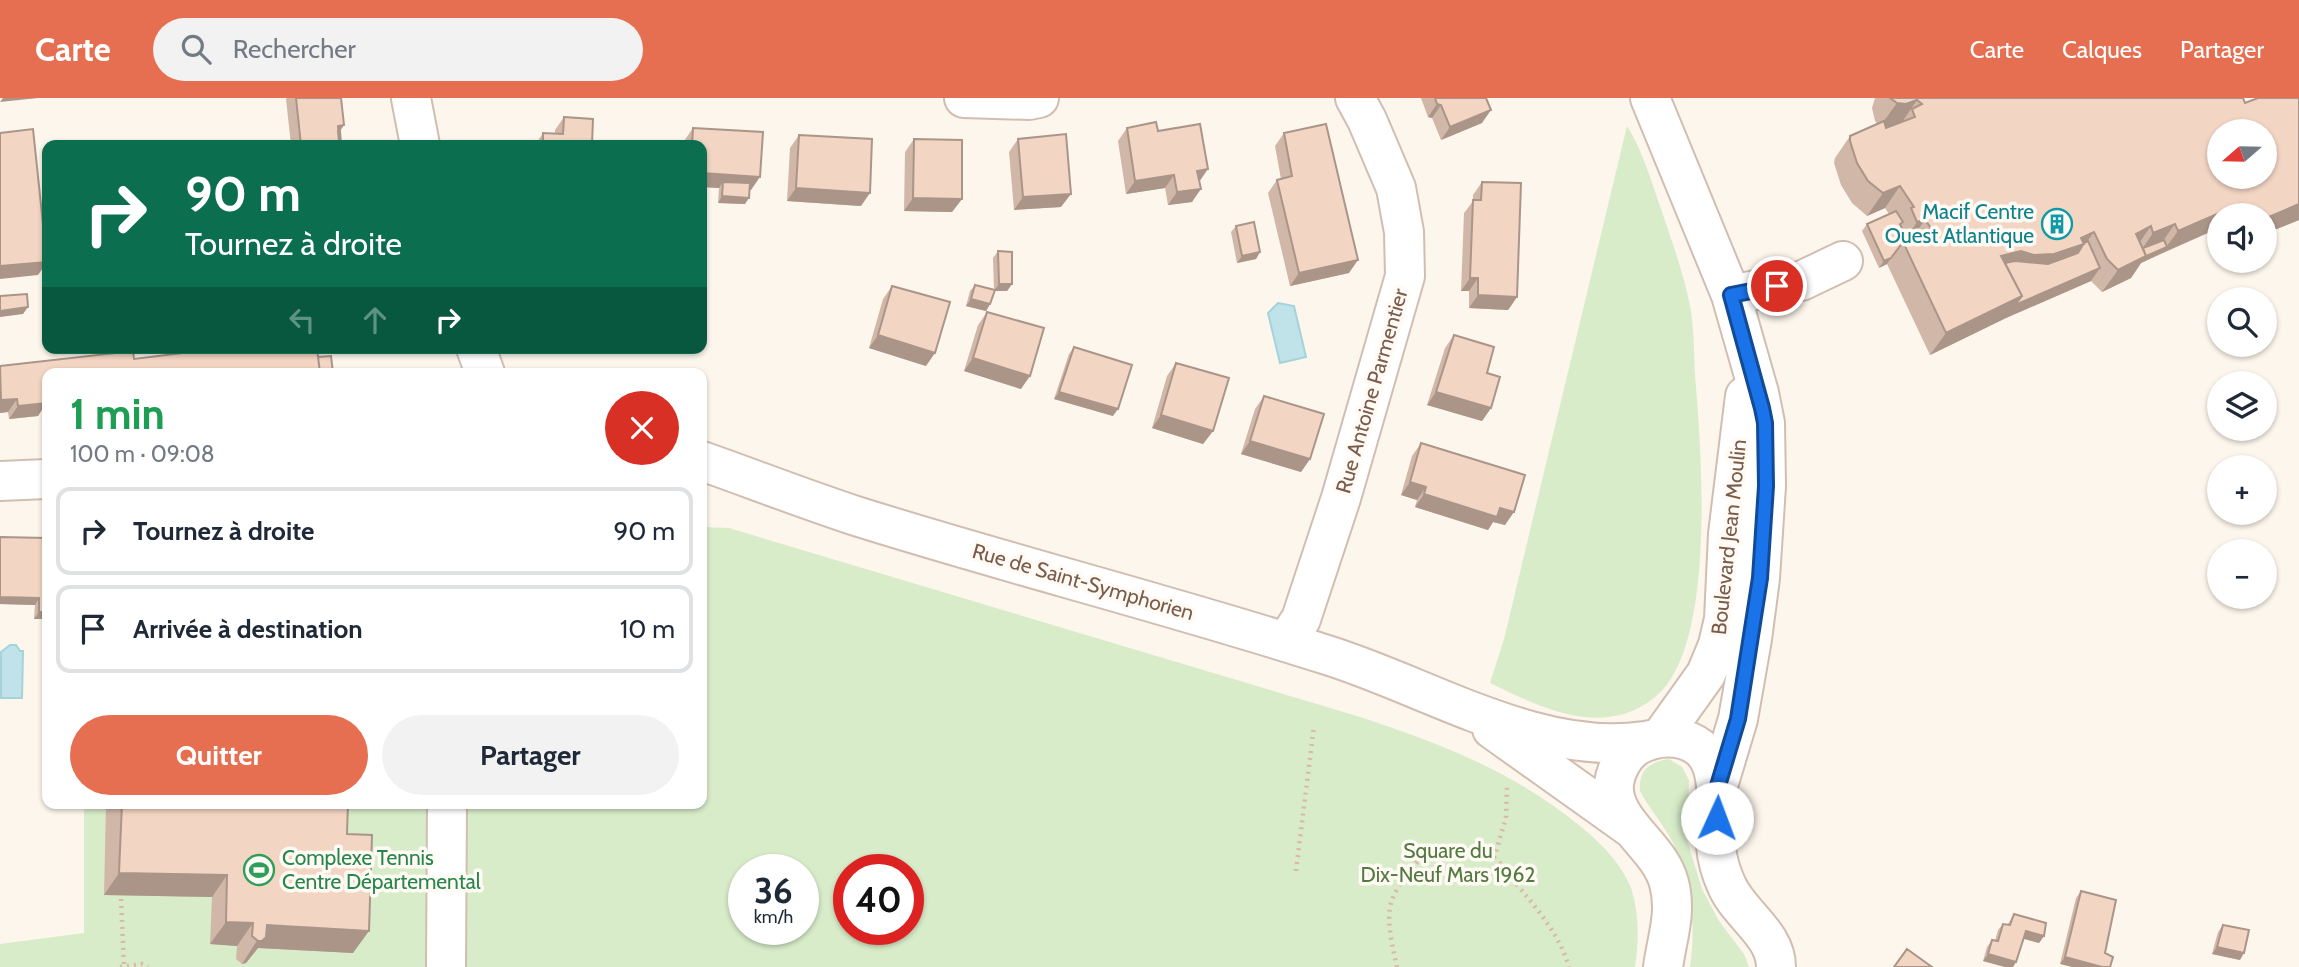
<!DOCTYPE html>
<html lang="fr">
<head>
<meta charset="utf-8">
<style>
	:root { --surface:#fff; --page:#f2f2f3; --text:#1f2937; --muted:#747a83; --line:#e0e1e3; --accent:#e76f51 }
	body { margin:0; font-family:Cabin,sans-serif; background:var(--page); color:var(--text); height:100vh; display:flex; flex-direction:column; font-size:26px; white-space:nowrap }
	* { box-sizing:border-box; margin:0 }
	p { font-size:23px; color:var(--muted) }
	.icon { flex:none; width:38px; height:38px; fill:none; stroke:currentColor; stroke-width:2; stroke-linecap:round; stroke-linejoin:round }
	.map { position:relative; flex:1; overflow:hidden }
	.details { position:absolute; left:42px; top:270px; width:665px; height:441px; display:flex; flex-direction:column; background:var(--surface); border-radius:14px; box-shadow:0 2px 5px #0004 }
	.details>* { flex:none }
	.top-card { position:absolute; left:42px; top:42px; width:665px; height:214px; border-radius:14px; box-shadow:0 2px 5px #0004; background:#0b6e4f; color:#fff; overflow:hidden }
	.needle { width:46px; rotate:250deg }
	.buttons { position:absolute; left:2207px; top:21px; display:grid; gap:14px }
	.buttons a { display:grid; place-items:center; width:70px; height:70px; border-radius:50%; background:var(--surface); box-shadow:0 2px 5px #0004; font-size:35px }
	.speed { position:absolute; left:728px; top:756px; display:flex; gap:14px; font-size:35px; font-weight:700; text-align:center }
	.speed>* { display:grid; place-content:center; width:91px; height:91px; border-radius:50%; background:var(--surface); box-shadow:0 2px 5px #0004; line-height:1 }
	.speed small { font-size:18px; font-weight:400 }
	.speed .limit { border:10px solid #d22; background:#fff; color:#111 }
	.pin { position:absolute; display:grid; place-items:center; width:60px; height:60px; color:#fff; margin:-30px; border:4px solid #fff; border-radius:50%; box-shadow:0 2px 7px #0007 }
	.me { position:absolute; width:77px; margin:-38px; rotate:2deg; stroke-linejoin:round; filter:drop-shadow(0 0 5px #0008) }
	.turn { display:flex; align-items:center; gap:24px; height:147px; padding:0 28px; font-size:32px }
	.turn .icon { width:91px; height:91px; stroke-width:2.5 }
	.turn b { display:block; font-size:49px; line-height:60px }
	.lanes { display:flex; align-items:center; height:66px; padding:0 28px; background:#0003; justify-content:center; gap:35px; direction:ltr }
	.lanes .off { opacity:.35 }
	.round { display:grid; place-items:center; flex:none; width:74px; height:74px; border-radius:37px; background:var(--page) }
	.summary { display:flex; align-items:center; justify-content:space-between; height:119px; padding:0 28px }
	h1 { font-size:42px; font-weight:700; line-height:52px; color:#1e9e55 }
	.action { display:flex; gap:14px; margin-top:auto; padding:14px 28px }
	.action a { flex:1; height:80px; border-radius:42px; background:var(--accent); color:#fff; font-size:28px; font-weight:700; line-height:80px; text-align:center }
	.action a+a { background:var(--page); color:var(--text) }
	ul { padding:0; list-style:none }
	li { display:flex; align-items:center; gap:21px; height:88px; margin:0 14px 10px; padding:0 14px; border:4px solid var(--line); border-radius:14px }
	li div { flex:1 }
	li b { display:block; font-size:26px }
	li em { font-style:normal }
	header { display:flex; align-items:center; gap:42px; box-sizing:border-box; height:98px; padding:0 35px; background:var(--accent); color:#fff }
	header strong { font-size:33px }
	nav { display:flex; gap:38px; margin-inline-start:auto; font-size:24px }
	.search { width:490px; height:63px; background:var(--page); display:flex; align-items:center; gap:18px; box-sizing:border-box; padding:0 24px; border-radius:38px; color:var(--muted); font-size:26px }
	.map>svg:first-child { display:block }
	.green { fill:#d8ecc9; fill-rule:evenodd }
	.water { fill:#bfe3e8; stroke:#a5d3da; stroke-width:2 }
	.lines { fill:none; stroke-linecap:round; stroke-linejoin:round }
	.minor-casing { stroke:#d1beb0; stroke-width:42 }
	.path { stroke:#d9b8a5; stroke-width:4.5; stroke-dasharray:2 5; stroke-linecap:butt }
	.minor { stroke:#fff; stroke-width:38 }
	.wall { fill:#d1b7a8 }
	.shaded-wall { fill:#aa9588 }
	.building { fill:#f3d5c3; stroke:#aa9588; stroke-width:2; fill-rule:evenodd }
	.route-casing { stroke:#114b97; stroke-width:18 }
	.route { stroke:#1a73e8; stroke-width:12 }
	.labels { text-anchor:middle; stroke-width:7; stroke-linejoin:round; paint-order:stroke }
	.culture-label { font-size:21px; fill:#0d838f; stroke:#fffaf3; text-anchor:end }
	.street-label { font-size:21px; fill:#7a5c4d; stroke:#fffaf3 }
	.park-label { font-size:21px; fill:#537a41; stroke:#fffaf3 }
	.leisure-label { font-size:21px; fill:#27864d; stroke:#fffaf3; text-anchor:start }
</style>
</head>
<body>
<header>
<strong>Carte</strong>
<div class="search"><svg class="icon" aria-label="search" viewBox="0 0 24 24"><circle cx="10" cy="10" r="6"/><path d="M15 15l6 6"/></svg>Rechercher</div>
<nav><a>Carte</a><a>Calques</a><a>Partager</a></nav>
</header>
<div class="map">
<svg width="2299" height="869" viewBox="0 0 2299 869">
	<rect width="100%" height="100%" fill="#fdf6ec"/>
	<path class="green" d="M1627,28C1643,54 1651,82 1661,111C1672,144 1685,179 1691,213C1694,234 1694,256 1695,277C1701,350 1718,551 1654,600C1602,641 1540,609 1490,585L1504,541Z
		M702,429L729,430L1357,618C1437,644 1515,674 1580,728C1600,744 1621,765 1631,790C1639,813 1639,845 1635,869H466L467,705H702ZM744,772H803V831H744ZM849,772H908V831H849Z
		M1669,661L1682,669L1689,682L1687,742L1702,791L1719,823L1744,856L1749,869H1690C1696,829 1692,785 1674,747C1665,728 1650,712 1640,693C1638,672 1650,664 1669,661Z
		M84,705H435L431,869H0V846L84,835Z"/>
	<path class="water" d="M1278,205L1294,208L1306,259L1280,265L1268,215Z
		M10,547H16L20,553H23L22,600H1V554Z"/>
	<g class="lines">
		<g class="minor-casing">
			<path id="minor" d="M411,0L420,47
				M964,0L1029,2L1039,0
				M1650,0L1731,197L1759,295L1765,325L1766,388L1760,480L1752,541L1738,621L1717,691
				M1731,197L1801,183L1843,163
				M476,250L485,275
				M702,363C753,381 804,401 856,418C1012,467 1171,507 1327,557C1427,588 1538,659 1644,643
				M0,383L47,381
				M1286,544L1301,521L1341,400L1405,178L1404,134L1396,90L1367,22L1355,0
				M1492,631L1631,730
				M1661,639L1706,576L1718,547L1724,521L1728,436L1745,298
				M446,869L447,705
				M1663,869C1667,840 1677,815 1669,785C1660,748 1610,724 1614,685C1616,671 1624,657 1635,649C1648,641 1661,638 1676,640C1730,648 1714,710 1716,748C1717,762 1721,775 1727,788C1740,817 1776,836 1776,869"/>
		</g>
		<path class="path" d="M1494,760L1506,720L1507,689
			M1296,773L1314,628
			M121,801L124,867
			M120,869L142,866L148,869
			M1397,869C1393,851 1386,823 1391,805C1395,791 1416,760 1430,754C1444,747 1479,751 1493,759C1501,764 1508,776 1514,783C1536,810 1559,835 1569,869"/>
		<use href="#minor" class="minor"/>
	</g>
	<path class="wall" d="M287,0H341L344,27L340,33L341,47H291L286,1Z
		M1421,0H1486L1482,25L1441,42L1432,20L1428,19Z
		M1875,0H2243L2299,122L2264,136V117H2219V130L2141,165L2131,180L2102,194L2091,183L2006,220L1930,257L1887,166L1879,170L1862,133L1867,126L1889,116L1885,110L1867,118L1852,105L1841,87L1834,65L1835,60L1850,38L1878,26L1875,23L1872,10Z
		M564,19L592,47H535L543,35L555,36V32Z
		M693,30L751,92H750L745,106L718,105L719,90L702,89V47H683L684,43Z
		M1127,30L1158,33L1200,83L1192,104L1168,107L1165,90L1126,96L1118,43Z
		M1284,35L1349,175L1290,188L1268,95L1277,82L1281,81L1275,48Z
		M799,37L861,108L787,103L790,50Z
		M914,41L962,101L952,114L904,113L905,54Z
		M1018,41L1061,109L1014,112L1009,54Z
		M1482,84L1517,199L1508,212L1469,210V193H1461L1464,115L1473,103V97Z
		M1236,128L1260,154L1256,161L1237,165L1231,134Z
		M998,153L1012,186L1007,193H994L990,206L986,213L966,208L970,193L975,187L994,192L993,160Z
		M892,188L926,268L869,250L883,201Z
		M987,214L1021,291L964,273L978,227Z
		M1454,237L1487,275L1491,310L1482,323L1427,307L1445,250Z
		M1074,249L1113,318L1054,301L1069,256Z
		M195,250H317L318,259L333,275H47V310H43L38,318L9,321L8,314L0,315V268L134,261L195,254Z
		M1176,265L1213,333L1203,346L1152,330L1167,278Z
		M1264,298L1310,361L1301,374L1241,356L1255,311Z
		M1421,345L1505,427L1493,424L1488,432L1415,409L1417,402L1401,397L1412,358Z
		M0,439L47,440V521H34L35,507L0,506Z
		M106,705H348L347,736L353,855L258,850L246,865L242,866L236,861L237,848L210,846L212,799L104,797Z
		M2081,793L2105,855L2060,866L2076,800Z
		M2014,816L2044,838L2039,845L2024,841L2016,864L2013,869H2005L1983,863L1987,849L1992,842L1995,843L1998,832L2003,826H2008Z
		M2223,827L2240,862L2212,856L2218,834Z"/>
	<path class="shaded-wall" d="M3,0H38L0,4Z
		M1917,2L1902,24L1890,29L1881,27L1897,5Z
		M1437,6L1441,7L1432,20L1428,19Z
		M1491,12L1482,25L1441,42L1450,29Z
		M344,27L335,40L338,28Z
		M339,43L336,47H301Z
		M1208,71L1199,84L1197,73Z
		M702,75L760,79L751,92L723,90V84L719,90L702,89Z
		M1174,77L1165,90L1126,96L1135,83Z
		M1900,88L1885,110L1867,118L1883,95Z
		M796,90L870,95L861,108L787,103Z
		M1201,91L1192,104L1168,107L1177,94Z
		M1071,96L1061,109L1014,112L1023,99Z
		M722,98L749,100L745,106L718,105Z
		M913,100L962,101L952,114L904,113Z
		M2240,106L2232,117H2219V130L2162,155L2178,133Z
		M2299,106V122L2264,136V121Z
		M1925,122L1909,144L1903,145L1917,124Z
		M2175,126L2159,148L2138,157L2153,135Z
		M2151,128L2135,151L2136,136Z
		M2094,134L2069,168L2006,176L2001,158L2081,140Z
		M2167,149L2162,155L2141,165L2131,180L2102,194L2118,172Z
		M1260,154L1256,161L1237,165L1242,158Z
		M1891,160L1887,166L1879,170L1884,163Z
		M1358,162L1349,175L1290,188L1299,175Z
		M47,164L38,177L0,181V168Z
		M2100,170L2091,183L2006,220L1930,257L1946,235L2022,198Z
		M1470,180H1478L1469,193H1461Z
		M999,186H1012L1007,193H994Z
		M1478,197L1517,199L1508,212L1469,210Z
		M971,201L990,206L986,213L966,208Z
		M28,209L23,216L0,219V213Z
		M878,237L935,255L926,268L869,250Z
		M973,260L1030,278L1021,291L964,273Z
		M1059,294L1118,311L1113,318L1054,301Z
		M1436,294L1491,310L1482,323L1427,307Z
		M47,297V310H43L38,318L9,321L18,308Z
		M17,301L8,314L0,315V304L1,302Z
		M1161,317L1213,333L1203,346L1152,330Z
		M1250,343L1310,361L1301,374L1241,356Z
		M1410,384L1426,389L1417,402L1401,397Z
		M1424,396L1500,410L1514,414L1505,427L1493,424L1488,432L1415,409Z
		M0,499L39,500L35,507L0,506Z
		M39,514H47V521H34Z
		M119,775L227,777L212,799L104,797Z
		M226,824L253,825L237,848L210,846Z
		M267,827L369,833L353,855L258,850L246,865L242,866Z
		M2026,833L2044,838L2039,845L2021,840Z
		M2217,849L2244,855L2240,862L2212,856Z
		M1988,856L2016,864L2013,869H2005L1983,863Z
		M2065,859L2102,869H2072L2060,866Z"/>
	<path class="building" d="M296,0H341L344,27L338,28L339,43L301,47Z
		M1435,0H1486L1491,12L1450,29L1441,7L1437,6Z
		M1890,0H2243L2245,5L2258,0H2299V106L2264,121V117H2245L2240,106L2178,133L2175,126L2153,135L2151,128L2136,136L2146,158L2118,172L2107,161L2094,134L2081,140L2084,146L2054,156L2034,157L2021,153L2001,158L2022,198L1946,235L1903,144L1931,130L1925,122L1917,124L1911,110L1914,109L1900,88L1883,95L1868,83L1857,65L1850,43V38L1884,23L1886,30L1915,19L1912,11L1922,6L1917,2L1906,6L1897,5ZM2219,33H2264V79H2219Z
		M564,19L593,21L592,47H543V35L563,36Z
		M1156,24L1158,33L1200,26L1208,71L1197,73L1201,91L1177,94L1174,77L1135,83L1127,30Z
		M1326,26L1358,162L1299,175L1277,82L1292,78L1284,35Z
		M693,30L763,34L760,79L702,75V47H692Z
		M33,31L47,164L0,168V35Z
		M338,33H340L341,47H336L339,43Z
		M1066,36L1071,96L1023,99L1018,41Z
		M799,37L872,41L870,95L796,90Z
		M914,41L962,42V101L913,100Z
		M723,84L750,85L749,100L722,98Z
		M1482,84L1521,85L1517,199L1478,197V180H1470L1473,102H1481Z
		M1896,113L1903,124L1900,126L1906,140L1914,138L1903,144L1891,160L1884,163L1867,126Z
		M1254,124L1260,154L1242,158L1236,128Z
		M2164,142L2167,149L2144,159L2146,158L2143,150Z
		M2088,143L2100,170L2015,207L2022,198L2005,165L2015,163L2048,166L2078,155L2084,145Z
		M998,153L1012,154V186H999Z
		M975,187L995,192L990,206L971,201Z
		M892,188L950,204L935,255L878,237Z
		M27,196L28,209L0,213V198Z
		M987,214L1044,230L1030,278L973,260Z
		M1454,237L1494,249L1487,275L1500,279L1491,310L1436,294Z
		M1074,249L1132,267L1118,311L1059,294Z
		M200,250H221V251L201,253Z
		M224,250H317L320,275H47V297L46,298L47,305L18,308L17,301L1,302L0,268L133,253L134,261Z
		M331,258L333,275H320L318,259Z
		M1176,265L1229,280L1213,333L1161,317Z
		M1264,298L1324,316L1310,361L1250,343Z
		M1421,345L1525,377L1514,414L1500,410L1497,419L1424,396L1426,389L1410,384Z
		M0,439L47,440V514H39V500L0,499Z
		M122,705H348L347,736L372,737L369,833L267,827L266,839L262,843H258L252,838L253,825L226,824L227,777L119,775Z
		M2081,793L2116,802L2105,855L2113,859L2110,869H2102L2065,859Z
		M2014,816L2046,825L2044,838L2026,833L2016,864L1988,856L1992,842L1998,843L2003,826L2010,827Z
		M2223,827L2249,832L2244,855L2217,849Z
		M1907,851L1932,869H1894Z"/>
	<g class="lines">
		<g class="route-casing">
			<path id="route" d="M1717,720V691L1738,621L1760,480L1766,388L1765,325L1762,310L1731,197L1777,188"/>
		</g>
		<use href="#route" class="route"/>
	</g>
	<defs>
		<g id="building-ring" transform="scale(1.575)"><circle r="9.5" fill="#fffaf3" stroke="#0f9aa8" stroke-width="1.5"/><path d="M-4-6H4V6H1V3H-1V6H-4ZM-2.5-4.3h1.7v1.8h-1.7ZM.8-4.3h1.7v1.8H.8ZM-2.5-1h1.7V.8h-1.7ZM.8-1h1.7V.8H.8Z" fill="#0f9aa8"/></g>
		<g id="stadium-ring" transform="scale(1.575)"><circle r="9.5" fill="#fffaf3" stroke="#2e9e5b" stroke-width="1.5"/><path d="M0-5a6.5 5 0 1 0 0 10a6.5 5 0 1 0 0-10ZM-3.5-1.8h7v3.6h-7Z" fill="#2e9e5b"/></g>
	</defs>
	<g fill-rule="evenodd">
		<use href="#building-ring" x="2057" y="126"/>
		<use href="#stadium-ring" x="259" y="772"/>
	</g>
	<g class="labels">
		<g class="culture-label">
			<text x="2034" y="121">Macif Centre<tspan x="2034" dy="24">Ouest Atlantique</tspan></text>
		</g>
		<g class="street-label">
			<text transform="translate(1372 293) rotate(-74)" y="7">Rue Antoine Parmentier</text>
			<text transform="translate(1729 439) rotate(-84)" y="7">Boulevard Jean Moulin</text>
			<text transform="translate(1083 484) rotate(16)" y="7">Rue de Saint-Symphorien</text>
		</g>
		<g class="park-label">
			<text x="1448" y="760">Square du<tspan x="1448" dy="24">Dix-Neuf Mars 1962</tspan></text>
		</g>
		<g class="leisure-label">
			<text x="282" y="767">Complexe Tennis<tspan x="282" dy="24">Centre Départemental</tspan></text>
		</g>
	</g>
</svg>
<div class="buttons">
<a><svg class="needle" viewBox="-14 -14 28 28"><path d="M0-13l5 13h-10z" fill="#e53935"/><path d="M0 13l5-13h-10z" fill="#747a83"/></svg></a>
<a><svg class="icon" aria-label="sound" viewBox="0 0 24 24"><path d="M4 9h4l5-4v14l-5-4H4zM17 9q2 3 0 6"/></svg></a>
<a><svg class="icon" aria-label="search" viewBox="0 0 24 24"><circle cx="10" cy="10" r="6"/><path d="M15 15l6 6"/></svg></a>
<a><svg class="icon" aria-label="layers" viewBox="0 0 24 24"><path d="M12 4l9 5-9 5-9-5zM3 14l9 5 9-5"/></svg></a>
<a>+</a>
<a>−</a>
</div>
<div class="speed"><div>36<small>km/h</small></div><div class="limit">40</div></div>
<div class="pin" style="left:1777px;top:188px;background:#d93025"><svg class="icon" aria-label="arrive" viewBox="0 0 24 24"><path d="M6 21V4h12l-3 4 3 4H6"/></svg></div>
<svg class="me" style="left:1717px;top:720px" viewBox="-20 -20 40 40"><circle r="19" fill="#fff"/><path d="M0-13L10 11 0 6-10 11z" fill="#1a73e8"/></svg>
<div class="top-card">
<div class="turn"><svg class="icon" aria-label="right" viewBox="0 0 24 24"><path d="M7 20v-9h11M14 6l5 5-5 5"/></svg><div><b>90 m</b>Tournez à droite</div></div>
<div class="lanes"><svg class="icon off" aria-label="left" viewBox="0 0 24 24"><path d="M17 20v-9H6M10 6l-5 5 5 5"/></svg><svg class="icon off" aria-label="ahead" viewBox="0 0 24 24"><path d="M12 20V5M6 11l6-6 6 6"/></svg><svg class="icon" aria-label="right" viewBox="0 0 24 24"><path d="M7 20v-9h11M14 6l5 5-5 5"/></svg></div>
</div>
<section class="details">
<div class="summary"><div><h1>1 min</h1><p>100 m · 09:08</p></div><a class="round" style="background:#d93025;color:#fff"><svg class="icon" aria-label="close" viewBox="0 0 24 24"><path d="M6 6l12 12M18 6L6 18"/></svg></a></div>
<ul>
<li><svg class="icon" aria-label="right" viewBox="0 0 24 24"><path d="M7 20v-9h11M14 6l5 5-5 5"/></svg><div><b>Tournez à droite</b></div><em>90 m</em></li>
<li><svg class="icon" aria-label="arrive" viewBox="0 0 24 24"><path d="M6 21V4h12l-3 4 3 4H6"/></svg><div><b>Arrivée à destination</b></div><em>10 m</em></li>
</ul>
<div class="action"><a>Quitter</a><a>Partager</a></div>
</section>
</div>
</body>
</html>
